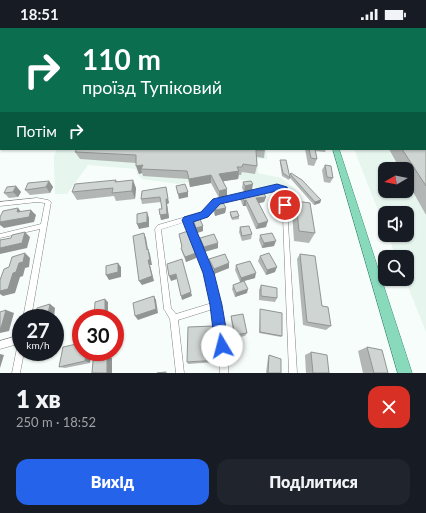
<!DOCTYPE html>
<html lang="uk">
<head>
<meta charset="utf-8">
<style>
	:root { --surface:#171b24; --page:#20242c; --text:#f1f3f6; --muted:#9ea1a6; --accent:#2563eb }
	body { margin:0; font-family:Lato,sans-serif; background:var(--page); color:var(--text); height:100vh; display:flex; flex-direction:column; font-size:15px; white-space:nowrap }
	* { box-sizing:border-box; margin:0 }
	p { font-size:13px; color:var(--muted) }
	.icon { flex:none; width:22px; height:22px; fill:none; stroke:currentColor; stroke-width:2; stroke-linecap:round; stroke-linejoin:round }
	.map { position:relative; height:345px; overflow:hidden }
	.drawer { display:flex; flex-direction:column; background:var(--surface); flex:1 }
	.drawer>* { flex:none }
	.guide { position:absolute; left:0px; top:0px; width:426px; height:122px; box-shadow:0 1px 3px #0004; background:#0b6e4f; color:#fff; overflow:hidden }
	.needle { width:26px; rotate:260deg }
	.buttons { position:absolute; left:378px; top:134px; display:grid; gap:8px }
	.buttons a { display:grid; place-items:center; width:36px; height:36px; border-radius:8px; background:var(--surface); box-shadow:0 1px 3px #0004; font-size:20px }
	.speed { position:absolute; left:12px; top:281px; display:flex; gap:8px; font-size:20px; font-weight:700; text-align:center }
	.speed>* { display:grid; place-content:center; width:52px; height:52px; border-radius:50%; background:var(--surface); box-shadow:0 1px 3px #0004; line-height:1 }
	.speed small { font-size:10px; font-weight:400 }
	.speed .limit { border:6px solid #d22; background:#fff; color:#111 }
	.pin { position:absolute; display:grid; place-items:center; width:34px; height:34px; color:#fff; margin:-17px; border:2px solid #fff; border-radius:50%; box-shadow:0 1px 4px #0007 }
	.me { position:absolute; width:44px; margin:-22px; rotate:352deg; stroke-linejoin:round; filter:drop-shadow(0 0 3px #0008) }
	.turn { display:flex; align-items:center; gap:14px; height:84px; padding:0 16px; font-size:18px }
	.turn .icon { width:52px; height:52px; stroke-width:2.5 }
	.turn b { display:block; font-size:28px; line-height:34px }
	.then { display:flex; align-items:center; height:38px; padding:0 16px; background:#0003; gap:8px; font-size:15px }
	.round { display:grid; place-items:center; flex:none; width:42px; height:42px; border-radius:12px; background:var(--page) }
	.overview { display:flex; align-items:center; justify-content:space-between; height:68px; padding:0 16px }
	h1 { font-size:24px; font-weight:800; line-height:30px }
	.primary-button { display:flex; gap:8px; margin-top:auto; padding:8px 16px }
	.primary-button a { flex:1; height:46px; border-radius:12px; background:var(--accent); color:#fff; font-size:16px; font-weight:800; line-height:46px; text-align:center }
	.primary-button a+a { background:var(--page); color:var(--text) }
	.status { display:flex; justify-content:space-between; align-items:center; height:28px; padding:0 20px; background:var(--surface); direction:ltr }
	.status svg { height:11px; fill:currentColor }
	.map>svg:first-child { display:block }
	.built { fill:#e6f5ee; fill-rule:evenodd }
	.lines { fill:none; stroke-linecap:round; stroke-linejoin:round }
	.street-casing { stroke:#7e8481; stroke-width:1 }
	.primary-casing { stroke:#399172; stroke-width:1 }
	.street { fill:#fff; fill-rule:evenodd }
	.primary { fill:#89dabd; fill-rule:evenodd }
	.wall { fill:#b2b7b5 }
	.shaded-wall { fill:#919593 }
	.building { fill:#cfd5d2; stroke:#919593 }
	.route { fill:#2563eb; stroke:#184099 }
</style>
</head>
<body>
<div class="status"><b>18:51</b><svg viewBox="0 0 49 12"><path d="M0 12V9h3v3zM5 12V6h3v6zM10 12V3h3v9zM15 12V0h3v12zM26 1h20v11H26zM47 4h2v5h-2z"/></svg></div>
<div class="map">
<svg width="426" height="345" viewBox="0 0 426 345">
	<rect width="100%" height="100%" fill="#f7fdfa"/>
	<path class="built" d="M425,55H426V304L405,251H407V229H396L388,207H407V185H385V200L354,121H425ZM385,141H407V163H385Z
		M57,121H76V123L122,121H266L267,131H258V145L281,150L295,161L301,177L291,176L287,160L282,159L259,163L248,153L238,151L205,156L202,151L178,156L142,151L137,146L136,141L88,137L67,166H55L54,138V128Z"/>
	<g class="lines">
		<g class="street-casing">
			<path id="street" d="M0,90H1V92H0Z
				M0,115H1V117H0Z
				M277,157L286,161V162L297,345H289L282,163L277,161L257,166L255,164L257,162Z
				M246,165L248,167V168L219,175L207,187L190,192L211,245L220,277L228,331V345H220V331L213,281L178,292L184,345H176L170,291L164,281L155,201L158,197L203,184L215,173ZM185,194L205,245L212,275L176,286L171,280L161,202L162,201Z
				M37,170L48,172L51,174L31,290H23L40,201L0,210V206L41,196L45,175L37,174L0,178V174Z
				M21,307V315L0,321V313Z
				M21,316V324H24L20,345H12L17,320L18,317Z"/>
		</g>
		<g class="primary-casing">
			<path id="primary" d="M333,121H339L412,345H398Z"/>
		</g>
		<use href="#street" class="street"/>
		<use href="#primary" class="primary"/>
	</g>
	<path class="wall" d="M426,59V187L407,153V141H400L389,121H425Z
		M265,121L264,130L257,129V138L255,146L242,144L241,147H239L238,151L223,153L227,168L219,170L211,155L190,159L188,151L143,148L142,145L139,146L136,135L80,131L75,124Z
		M305,121H326L325,124L315,123L317,131L314,138L308,137Z
		M280,132L289,148L290,146L321,172L320,175L314,177L290,150L289,152L282,148L280,135Z
		M325,137L333,150L330,155L324,154L322,142Z
		M116,152L117,154L136,160L135,171L116,173L114,168L77,172L72,164Z
		M49,153L53,159L50,165L30,167L25,162Z
		M243,154L252,162L244,164L242,160Z
		M16,158L21,164L18,169L9,170L4,165Z
		M166,159L169,175L167,176L169,190L161,192L160,187L162,181L161,174L142,176L141,171Z
		M241,166L266,169L264,174L258,175L266,199L256,201L246,178H243L240,171Z
		M296,173L315,205L309,215L294,213L292,183Z
		M273,174L282,184L280,189L272,188V179Z
		M213,178L226,180L225,185L215,188L213,183Z
		M230,184L239,188V191L232,192L230,187Z
		M193,191L203,203L197,205L193,196Z
		M240,199L252,206L251,211L242,213L239,204Z
		M179,206L196,225V230L186,234L182,224L181,220L182,219Z
		M260,207L274,218L262,220L259,212Z
		M200,210L218,215V220L204,224L201,215Z
		M300,226L331,298L326,302L303,297L297,231Z
		M260,228L275,244L266,247L258,233Z
		M209,231L229,235V240L214,246L210,236Z
		M236,237L255,250L244,253L247,265L235,269L232,261L233,257L240,254L235,242Z
		M261,257L277,270L275,274L259,272V262Z
		M260,281L282,308L281,309L259,305L260,283Z
		M231,288L247,305L245,308L234,310L231,291Z
		M63,319L90,335L65,340L59,339Z
		M367,319L388,345H363L358,323Z
		M311,324L329,345H306L305,327Z
		M269,327L281,345H266L268,329Z
		M218,332L217,334L188,336L187,334Z"/>
	<path class="shaded-wall" d="M1,61V73L0,75V62Z
		M143,137L141,141L142,145L139,146L136,138Z
		M239,143L238,151L219,154V146Z
		M211,147V155L190,159L189,151Z
		M133,152L136,160L135,171L132,163Z
		M49,153L53,159L50,165L46,159Z
		M253,156L252,162L244,164L245,158Z
		M16,158L21,164L18,169L13,164Z
		M227,161V168L219,170V163Z
		M188,164V169L179,171L178,166Z
		M266,169L264,174L255,176L256,170Z
		M166,171H168L169,175L167,176L169,190L161,192L160,187Z
		M246,172V178H243L244,173Z
		M321,172L320,175L314,177L315,174Z
		M18,180L23,186L17,184Z
		M226,180L225,185L215,188V182Z
		M31,182L36,187L34,194L4,200L0,197V194Z
		M147,184L149,190V199L139,201L137,196Z
		M268,193L266,199L256,201L258,196Z
		M203,198V203L197,205L196,200Z
		M25,204L30,209L27,220L0,226V220Z
		M144,205L146,210L149,227L147,222Z
		M276,213L274,218L262,220L264,215Z
		M218,215V220L204,224V219Z
		M148,221L150,226L152,237H150L154,253L142,257L139,253L148,232Z
		M25,225L30,230L29,239L25,240L23,248L20,249L15,265L3,268L0,266V263L13,245Z
		M196,225V230L186,234L185,229Z
		M118,235L121,239V249L109,252L106,247Z
		M229,235V240L214,246V241Z
		M277,239L275,244L266,247L267,242Z
		M256,245L255,250L240,254L241,250Z
		M176,246L177,251L171,253L169,248Z
		M248,261L247,265L235,269L236,265Z
		M191,264L192,268L182,272L181,268Z
		M154,268L156,272L158,285L138,292L135,288Z
		M105,271L108,274V290H105Z
		M50,276L55,280L54,290H37Z
		M6,282L14,285L9,303L0,305V300Z
		M55,302L58,304L57,322H55Z
		M36,324H50L40,327L33,325Z
		M86,324H92L90,335L85,333Z
		M0,326L4,327L0,340Z
		M107,328L112,330V345H107Z"/>
	<path class="building" d="M0,55H1V61L0,62Z
		M425,58L426,59V158L402,121H425Z
		M77,121H265V122H256L257,138L243,136L242,139H237L239,143L219,146L227,161L219,163L211,147L189,151L187,143L141,141L143,137L136,138V127L75,124Z
		M309,121H315L317,131L311,130Z
		M280,132H286L290,150L283,145Z
		M325,137L331,138L333,150L327,149Z
		M291,145L302,152L321,172L315,174L290,146Z
		M116,152L115,154L133,152L132,163L112,165L113,160L72,164L75,156Z
		M49,153L46,159L25,162L28,155Z
		M251,153L253,156L245,158L243,154Z
		M185,156L188,164L178,166L176,158Z
		M16,158L13,164L4,165L7,159Z
		M166,159L168,171H166L167,186L160,187L159,181H162L160,169L141,171L142,163Z
		M262,162L266,169L256,170L268,193L258,196L246,172L244,173L241,166Z
		M222,173L226,180L215,182L213,178L217,174Z
		M296,173L310,175L315,205L299,203Z
		M273,174L281,175L282,184L273,183Z
		M18,180L17,184L31,182L29,189L0,194V189L3,183Z
		M237,183L239,188L232,190L230,184Z
		M147,184V194L137,196V186Z
		M199,189L203,198L196,200L193,191Z
		M249,198L252,206L242,208L240,199Z
		M188,203L196,225L185,229L181,220L182,219L179,206Z
		M25,204L22,215L0,220V212L11,210L12,207Z
		M144,205L147,222L148,221L150,232H148L152,248L139,253L133,208Z
		M272,205L276,213L264,215L260,207Z
		M214,206L218,215L204,219L200,210Z
		M25,225L23,234L19,235L16,244L13,245L8,261L0,263V252L4,241L9,239L12,229Z
		M269,225L277,239L267,242L260,228Z
		M225,226L229,235L214,241L209,231Z
		M300,226L315,228L322,278L328,279L331,298L307,294Z
		M182,231L191,264L181,268L176,246L169,248L167,236Z
		M250,233L256,245L241,250L236,237Z
		M118,235V244L106,247V238Z
		M244,253L248,261L236,265L233,257Z
		M261,257L277,260V270L261,268Z
		M154,268L156,281L135,288L133,275Z
		M105,271V290H94L95,274Z
		M50,276L48,286L36,290L37,280Z
		M260,281L282,285V308L260,304Z
		M6,282L1,300H0V284Z
		M243,286L247,305L235,307L231,288Z
		M214,298L218,332L187,334L188,299Z
		M81,315V324H86L85,333L59,339L63,319Z
		M367,319L382,322L388,345H374Z
		M311,324L327,327L329,345H313Z
		M269,327L281,331V345H268Z
		M107,328V345H92L93,333Z
		M166,344V345H157Z"/>
	<linearGradient id="sky" x2="0" y2="1"><stop stop-color="#8ac0d6"/><stop offset="0.53" stop-color="#fbfefd"/><stop offset="1" stop-color="#fbfefd" stop-opacity="0"/></linearGradient>
	<rect width="426" height="103" fill="url(#sky)"/>
	<path class="route" d="M277,156L287,159L288,162L289,177L288,179H282L280,163H277L220,176L208,189L193,194L214,245L222,277L229,318L227,323L222,325L217,323L215,318L210,277L203,245L182,192L184,189L201,184L213,171Z"/>
</svg>
<div class="buttons">
<a><svg class="needle" viewBox="-14 -14 28 28"><path d="M0-13l5 13h-10z" fill="#e53935"/><path d="M0 13l5-13h-10z" fill="#9ea1a6"/></svg></a>
<a><svg class="icon" aria-label="sound" viewBox="0 0 24 24"><path d="M4 9h4l5-4v14l-5-4H4zM17 9q2 3 0 6"/></svg></a>
<a><svg class="icon" aria-label="search" viewBox="0 0 24 24"><circle cx="10" cy="10" r="6"/><path d="M15 15l6 6"/></svg></a>
</div>
<div class="speed"><div>27<small>km/h</small></div><div class="limit">30</div></div>
<div class="pin" style="left:285px;top:177px;background:#d93025"><svg class="icon" aria-label="arrive" viewBox="0 0 24 24"><path d="M6 21V4h12l-3 4 3 4H6"/></svg></div>
<svg class="me" style="left:222px;top:318px" viewBox="-20 -20 40 40"><circle r="19" fill="#fff"/><path d="M0-13L10 11 0 6-10 11z" fill="#2563eb"/></svg>
<div class="guide">
<div class="turn"><svg class="icon" aria-label="right" viewBox="0 0 24 24"><path d="M7 20v-9h11M14 6l5 5-5 5"/></svg><div><b>110 m</b>проїзд Тупіковий</div></div>
<div class="then">Потім<svg class="icon" aria-label="right" viewBox="0 0 24 24"><path d="M7 20v-9h11M14 6l5 5-5 5"/></svg></div>
</div>
</div>
<section class="drawer">
<div class="overview"><div><h1>1 хв</h1><p>250 m · 18:52</p></div><a class="round" style="background:#d93025;color:#fff"><svg class="icon" aria-label="close" viewBox="0 0 24 24"><path d="M6 6l12 12M18 6L6 18"/></svg></a></div>
<div class="primary-button"><a>Вихід</a><a>Поділитися</a></div>
</section>
</body>
</html>
